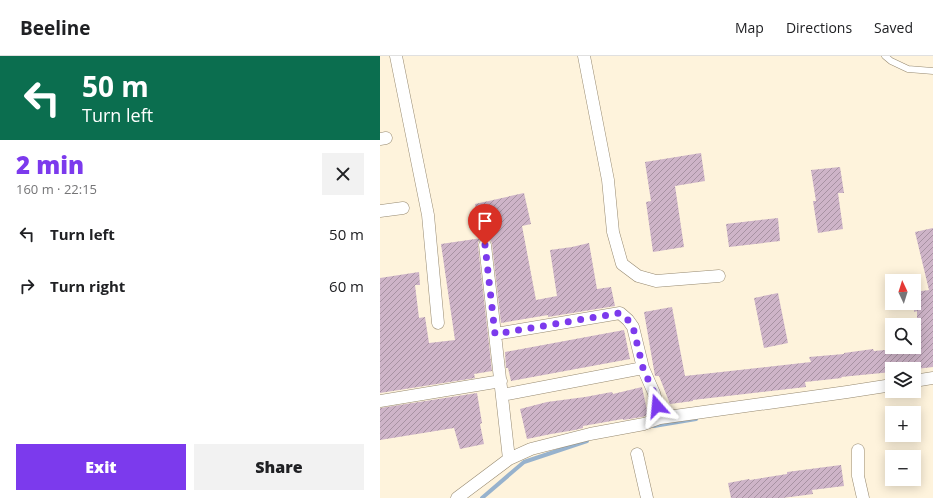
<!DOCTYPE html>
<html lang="en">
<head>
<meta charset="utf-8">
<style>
	:root { --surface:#fff; --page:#f2f2f2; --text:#202124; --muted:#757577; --line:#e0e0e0; --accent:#7c3aed }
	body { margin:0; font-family:"Open Sans",sans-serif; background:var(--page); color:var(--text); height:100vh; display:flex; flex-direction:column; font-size:15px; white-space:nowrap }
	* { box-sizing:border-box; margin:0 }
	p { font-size:13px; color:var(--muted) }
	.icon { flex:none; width:22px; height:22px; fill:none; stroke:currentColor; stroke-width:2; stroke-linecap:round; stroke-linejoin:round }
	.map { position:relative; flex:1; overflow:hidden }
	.panel { display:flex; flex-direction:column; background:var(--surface); width:380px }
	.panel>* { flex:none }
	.guide { background:#0b6e4f; color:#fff; overflow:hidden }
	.needle { width:26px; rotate:356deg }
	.tools { position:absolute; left:505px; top:218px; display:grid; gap:8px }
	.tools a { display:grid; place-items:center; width:36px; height:36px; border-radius:0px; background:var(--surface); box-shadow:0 2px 10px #0003; font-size:20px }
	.pin { position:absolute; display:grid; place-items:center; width:34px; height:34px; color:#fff; margin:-41px -17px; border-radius:50% 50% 50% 0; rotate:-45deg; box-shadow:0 0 4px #0007 }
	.pin .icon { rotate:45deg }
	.me { position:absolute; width:44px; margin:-22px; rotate:342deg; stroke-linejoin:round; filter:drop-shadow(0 0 3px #0008) }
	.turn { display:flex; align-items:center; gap:14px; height:84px; padding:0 16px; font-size:18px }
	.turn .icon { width:52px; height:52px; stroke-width:2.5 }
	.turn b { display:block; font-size:28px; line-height:34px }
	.round { display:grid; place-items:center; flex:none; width:42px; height:42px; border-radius:0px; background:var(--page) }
	.head { display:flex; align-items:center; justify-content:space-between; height:68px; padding:0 16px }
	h1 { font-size:24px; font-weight:800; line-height:30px; color:var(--accent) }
	.primary-button { display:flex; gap:8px; margin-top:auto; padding:8px 16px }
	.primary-button a { flex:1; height:46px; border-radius:0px; background:var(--accent); color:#fff; font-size:16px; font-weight:800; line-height:46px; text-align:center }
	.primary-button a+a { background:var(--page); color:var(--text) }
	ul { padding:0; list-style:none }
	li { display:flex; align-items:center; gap:12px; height:52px; padding:0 16px }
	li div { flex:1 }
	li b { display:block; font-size:15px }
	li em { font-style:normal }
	header { display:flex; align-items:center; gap:24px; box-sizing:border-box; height:56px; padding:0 20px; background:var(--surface); border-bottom:1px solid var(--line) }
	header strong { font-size:19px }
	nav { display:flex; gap:22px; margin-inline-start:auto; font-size:14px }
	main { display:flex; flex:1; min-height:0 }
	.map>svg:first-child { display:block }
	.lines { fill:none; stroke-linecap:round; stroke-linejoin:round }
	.stream { stroke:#97b2cd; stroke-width:4 }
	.building { fill:url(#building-hatch) }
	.service-casing { stroke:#968970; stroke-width:7 }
	.minor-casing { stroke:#968970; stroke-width:13 }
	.service { stroke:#fff; stroke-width:6 }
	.minor { stroke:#fff; stroke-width:12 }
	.route { stroke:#7c3aed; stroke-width:7; stroke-dasharray:0 12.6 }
</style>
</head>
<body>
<header>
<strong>Beeline</strong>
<nav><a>Map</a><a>Directions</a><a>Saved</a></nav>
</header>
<main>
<section class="panel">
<div class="guide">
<div class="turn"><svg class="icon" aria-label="left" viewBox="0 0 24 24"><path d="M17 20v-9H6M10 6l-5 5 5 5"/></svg><div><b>50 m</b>Turn left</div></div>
</div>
<div class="head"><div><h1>2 min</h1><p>160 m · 22:15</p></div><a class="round"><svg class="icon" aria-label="close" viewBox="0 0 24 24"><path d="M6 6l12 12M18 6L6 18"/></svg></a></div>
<ul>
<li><svg class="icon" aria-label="left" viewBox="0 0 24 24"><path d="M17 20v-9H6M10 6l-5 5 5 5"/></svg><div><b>Turn left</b></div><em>50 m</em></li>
<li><svg class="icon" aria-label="right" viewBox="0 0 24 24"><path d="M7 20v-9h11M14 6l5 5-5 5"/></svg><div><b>Turn right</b></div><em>60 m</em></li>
</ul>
<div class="primary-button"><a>Exit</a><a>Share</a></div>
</section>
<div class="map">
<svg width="553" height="442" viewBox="0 0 553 442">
	<defs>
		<pattern id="building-hatch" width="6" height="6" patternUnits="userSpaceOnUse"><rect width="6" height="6" fill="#ceb4c8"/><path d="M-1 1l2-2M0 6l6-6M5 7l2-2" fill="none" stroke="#a792a2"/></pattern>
	</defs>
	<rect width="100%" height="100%" fill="#fef3dc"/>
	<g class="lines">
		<path class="stream" d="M274,370L316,363
			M102,442L144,406L207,385"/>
	</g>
	<path class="building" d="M321,97L325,125L295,130L304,191L273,196L266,146L271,145L265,106Z
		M460,111L464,137H458L463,173L438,177L433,145H436L431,114Z
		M144,137L151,168L142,170L156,244L177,240L170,194L192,191L209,187L217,233L231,231L235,250L168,261V259L121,267L112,188L111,185L108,182H104L101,183L98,186V190L112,315L94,318L95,322L0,337V222L39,216L40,229H35L39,262L45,261L49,287L75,284L61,188L102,182L95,148Z
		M398,162L400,185L349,191L346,168Z
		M553,172V311L536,313H512V316L461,321L462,322L425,326L426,331L313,344V345L290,348L279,320H275L264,256L292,251L305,320L431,306L429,301L464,298V297L493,293L494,295L539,291L537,286V255L534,256V236L549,234L535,176Z
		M398,237L408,287L384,292L374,242Z
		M244,274L250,303L131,325L128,312H126L125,296Z
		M262,331L268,359L262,361L243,364V363L203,370V372L195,374L171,378L147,383L140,353L167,346L205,341L232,336L233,338Z
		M97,337L102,367L100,368L104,388L80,393L74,372L0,384V352Z
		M461,409L464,430L432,434L433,438L403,442H351L348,427L369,423L370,424L407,418V416Z"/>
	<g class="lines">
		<g class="service-casing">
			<path id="service" d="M505,0L511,5L528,13L553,15"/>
		</g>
		<g class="minor-casing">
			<path id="minor" d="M16,0L48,159L58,267
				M204,0L228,124L233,176L242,208L258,220L276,225L339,220
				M0,83L6,82
				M0,155L23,152
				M105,189L129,403
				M534,325L553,322
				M122,339L263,312
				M0,345L121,325
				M280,362L467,336L512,329
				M478,394V420L483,442
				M257,398L267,442
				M77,442L129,403L151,393L210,378L264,368L280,362L274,337L263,312L253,271L248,264L240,257L115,278"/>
		</g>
		<use href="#service" class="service"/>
		<use href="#minor" class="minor"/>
	</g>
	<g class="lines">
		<path class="route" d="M105,189L115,278L240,257L248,264L253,271L263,312L274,337L277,350"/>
	</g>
</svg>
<div class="tools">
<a><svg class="needle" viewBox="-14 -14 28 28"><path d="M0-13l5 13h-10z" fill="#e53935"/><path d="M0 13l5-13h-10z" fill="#757577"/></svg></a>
<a><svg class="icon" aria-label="search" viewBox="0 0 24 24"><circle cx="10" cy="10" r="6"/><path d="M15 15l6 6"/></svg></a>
<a><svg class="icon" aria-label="layers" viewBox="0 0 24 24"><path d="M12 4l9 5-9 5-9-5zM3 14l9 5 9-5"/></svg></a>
<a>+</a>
<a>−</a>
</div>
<div class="pin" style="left:105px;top:189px;background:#d93025"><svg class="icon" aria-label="arrive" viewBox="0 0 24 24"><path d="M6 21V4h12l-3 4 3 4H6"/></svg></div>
<svg class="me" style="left:277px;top:350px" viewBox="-20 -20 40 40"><path d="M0-17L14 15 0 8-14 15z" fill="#7c3aed" stroke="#fff" stroke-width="4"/></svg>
</div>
</main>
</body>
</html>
